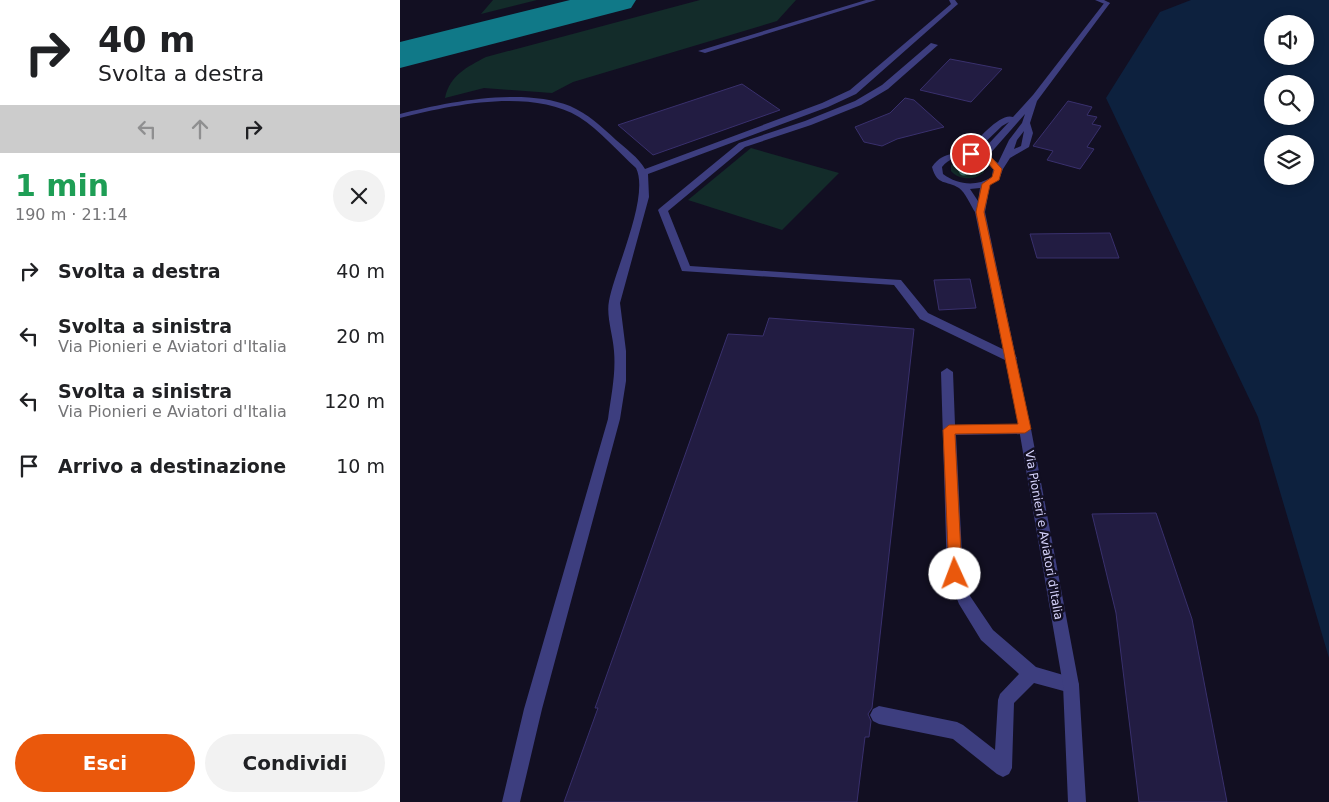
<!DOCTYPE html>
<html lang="it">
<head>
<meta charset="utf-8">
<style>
	:root { --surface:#fff; --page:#f2f2f2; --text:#202124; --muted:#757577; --accent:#ea580c }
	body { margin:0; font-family:"DejaVu Sans",sans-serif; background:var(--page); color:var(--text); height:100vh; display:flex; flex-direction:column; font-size:19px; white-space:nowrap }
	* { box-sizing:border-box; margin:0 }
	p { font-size:16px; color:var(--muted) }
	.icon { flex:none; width:28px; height:28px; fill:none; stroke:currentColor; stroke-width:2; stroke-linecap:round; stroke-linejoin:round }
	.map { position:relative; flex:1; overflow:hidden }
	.drawer { display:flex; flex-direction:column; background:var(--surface); width:400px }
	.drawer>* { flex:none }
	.hud { background:#fff; color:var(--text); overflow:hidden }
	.buttons { position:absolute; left:864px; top:15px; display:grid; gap:10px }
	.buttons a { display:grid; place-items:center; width:50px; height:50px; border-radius:50%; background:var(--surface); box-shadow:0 2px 12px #0003; font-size:25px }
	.pin { position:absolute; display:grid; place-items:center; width:42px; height:42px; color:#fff; margin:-21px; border:2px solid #fff; border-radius:50%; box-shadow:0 1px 5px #0007 }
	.me { position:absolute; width:55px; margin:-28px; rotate:358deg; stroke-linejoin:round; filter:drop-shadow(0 0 4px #0008) }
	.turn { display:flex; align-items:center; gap:18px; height:105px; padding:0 15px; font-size:22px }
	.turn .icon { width:65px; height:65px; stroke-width:2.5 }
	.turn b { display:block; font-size:35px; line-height:42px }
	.lanes { display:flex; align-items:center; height:48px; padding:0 15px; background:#0003; justify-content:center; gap:25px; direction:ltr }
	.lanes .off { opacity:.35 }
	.round { display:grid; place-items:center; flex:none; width:52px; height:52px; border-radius:26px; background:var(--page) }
	.overview { display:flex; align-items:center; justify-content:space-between; height:85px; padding:0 15px }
	h1 { font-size:30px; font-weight:700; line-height:38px; color:#1e9e55 }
	.action { display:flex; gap:10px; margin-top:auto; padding:10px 15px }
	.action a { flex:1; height:58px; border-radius:30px; background:var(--accent); color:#fff; font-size:20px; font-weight:700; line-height:58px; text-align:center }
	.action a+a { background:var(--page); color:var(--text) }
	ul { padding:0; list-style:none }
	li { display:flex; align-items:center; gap:15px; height:65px; padding:0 15px }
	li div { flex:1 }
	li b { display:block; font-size:19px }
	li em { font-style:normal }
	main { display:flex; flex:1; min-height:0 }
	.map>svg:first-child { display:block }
	.green { fill:#132c2a }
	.water { fill:#0d213e; fill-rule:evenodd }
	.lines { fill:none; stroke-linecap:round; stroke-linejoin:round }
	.taxiway { fill:#107988; fill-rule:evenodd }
	.building { fill:#221c42; stroke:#39306d }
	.lane { fill:#3d3e7f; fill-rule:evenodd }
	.street { fill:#3d3e7f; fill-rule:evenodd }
	.tree { fill:#3f7e73 }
	.route { fill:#ea580c; stroke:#983908 }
	.labels { text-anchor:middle; stroke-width:5; stroke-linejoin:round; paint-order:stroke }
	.street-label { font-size:12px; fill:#d6d3fc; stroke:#120f22 }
</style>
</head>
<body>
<main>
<section class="drawer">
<div class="hud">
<div class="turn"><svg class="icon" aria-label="right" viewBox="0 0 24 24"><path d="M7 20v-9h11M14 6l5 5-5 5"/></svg><div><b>40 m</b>Svolta a destra</div></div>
<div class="lanes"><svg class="icon off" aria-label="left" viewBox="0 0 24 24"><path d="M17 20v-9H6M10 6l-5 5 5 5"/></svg><svg class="icon off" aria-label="ahead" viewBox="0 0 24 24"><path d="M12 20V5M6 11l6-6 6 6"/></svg><svg class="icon" aria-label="right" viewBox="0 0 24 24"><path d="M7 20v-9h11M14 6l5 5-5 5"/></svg></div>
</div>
<div class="overview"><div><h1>1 min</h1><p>190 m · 21:14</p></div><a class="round"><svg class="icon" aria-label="close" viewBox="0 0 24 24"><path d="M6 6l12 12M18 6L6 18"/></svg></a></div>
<ul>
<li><svg class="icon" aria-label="right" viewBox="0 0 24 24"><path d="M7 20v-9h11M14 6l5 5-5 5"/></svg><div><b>Svolta a destra</b></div><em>40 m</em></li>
<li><svg class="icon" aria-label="left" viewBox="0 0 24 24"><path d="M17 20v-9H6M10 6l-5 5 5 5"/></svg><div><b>Svolta a sinistra</b><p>Via Pionieri e Aviatori d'Italia</p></div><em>20 m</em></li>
<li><svg class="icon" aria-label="left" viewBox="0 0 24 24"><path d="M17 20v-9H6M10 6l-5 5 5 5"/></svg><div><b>Svolta a sinistra</b><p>Via Pionieri e Aviatori d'Italia</p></div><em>120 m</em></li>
<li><svg class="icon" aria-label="arrive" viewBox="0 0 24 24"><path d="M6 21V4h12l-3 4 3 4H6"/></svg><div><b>Arrivo a destinazione</b></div><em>10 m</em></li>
</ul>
<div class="action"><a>Esci</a><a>Condividi</a></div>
</section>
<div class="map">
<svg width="929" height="802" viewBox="0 0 929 802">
	<rect width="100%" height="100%" fill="#120f22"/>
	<path class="green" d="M93,0H137L81,14Z
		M300,0H396L377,21L173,82L152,93L84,88L45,98C50,75 67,67 86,57Z
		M351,148L439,173L382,230L288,200Z
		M562,160L577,162L583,167L584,172C575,181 559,180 551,171V165Z"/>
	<path class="water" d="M791,0H929V658L858,417L706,98L760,12ZM872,24H905V56H872ZM872,84H905V116H872ZM872,144H905V176H872Z"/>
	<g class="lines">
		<path class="taxiway" d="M170,0H236L231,8L0,68V42Z"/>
	</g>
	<path class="building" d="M550,59L602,69L571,102L520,90Z
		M342,84L380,110L253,155L218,125Z
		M505,98L514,100L544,127L497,139L482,146L464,142L455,127L490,113Z
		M668,101L692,107L687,115L697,117L692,124L701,126L687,147L694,149L680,169L647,160L653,151L633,146Z
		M710,233L719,258H637L630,234Z
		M570,279L576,308L539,310L534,280Z
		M369,318L514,329L472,708L468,714L471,721L469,737H465L457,802H164L198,708H195L328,334L363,336Z
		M756,513L792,619L827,802H739L716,613L692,514Z"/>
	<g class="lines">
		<path class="lane" d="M466,0H476L305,53L298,51Z
			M549,0H555L558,4L456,94L428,107L248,174L249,197L220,303L226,351V381L220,419L142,709L120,802H102L124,709L208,419C211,396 216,374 214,351C213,335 206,316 209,301C215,269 250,196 236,168C218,152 200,130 179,117C130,88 52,105 0,118V114C47,102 123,87 170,106C188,114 201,126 216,140C225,148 239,158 245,169L422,103L450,90L551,4Z
			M695,0H704L710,3L707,5Z
			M531,43L538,45L488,89L461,105L411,125L345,147L268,211L290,266L501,280L528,313L615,355L617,358L615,361H607L520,319L494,285L282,271L258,210L260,208L339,143L405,121L455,101L482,85Z
			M547,368L553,372L555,425L625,424L630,426L631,429L630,432L625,434L556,435L563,574L570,596L593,630L636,667L677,679L679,685L677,691L671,693L634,683L614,703L612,768L609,774L603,777L597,774L553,739L479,724L473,721L470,715L473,709L479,706L557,722L563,725L595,750L598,700L600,694L619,674L581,640L559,604L547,574L541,372Z"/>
		<path class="street" d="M705,2L710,3L637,101L630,123L633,133L629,147L610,158L603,169L599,180L590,185L585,212L631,429L679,685L686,802H668L663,685L619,429L575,212C571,206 565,192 559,188C546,180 537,186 532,167C545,148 559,158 570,148C578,139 601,112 613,117L633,95ZM625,114L622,123L609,140L598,163L588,156ZM609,122L580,153L575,152L602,126ZM624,131L621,146L614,149L617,140ZM568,157C578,158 587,160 593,169L592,177C576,187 558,185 543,174L542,167C549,158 557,157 568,157ZM580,188L578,201L570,189Z"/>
	</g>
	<circle class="tree" cx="564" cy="170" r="5.5"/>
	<path class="route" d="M571,152L592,158L602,169L599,180L590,185L584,212L631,429L625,433L555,434L562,574L560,578L555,580L551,578L549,574L543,430L549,425L618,424L576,212L582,184L592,177L594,170L587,162L569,156L567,154Z"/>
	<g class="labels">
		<g class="street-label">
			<text transform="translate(644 535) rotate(80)" y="4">Via Pionieri e Aviatori d'Italia</text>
		</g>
	</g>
</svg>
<div class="buttons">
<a><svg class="icon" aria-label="sound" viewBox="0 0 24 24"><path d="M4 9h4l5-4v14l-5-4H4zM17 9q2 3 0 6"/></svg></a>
<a><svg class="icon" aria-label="search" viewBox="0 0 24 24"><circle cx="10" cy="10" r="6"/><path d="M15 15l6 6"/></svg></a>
<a><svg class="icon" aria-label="layers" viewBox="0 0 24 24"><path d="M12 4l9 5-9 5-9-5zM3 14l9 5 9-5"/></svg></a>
</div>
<div class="pin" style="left:571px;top:154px;background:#d93025"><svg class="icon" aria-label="arrive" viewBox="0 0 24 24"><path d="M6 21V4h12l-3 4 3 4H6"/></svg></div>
<svg class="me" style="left:555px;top:574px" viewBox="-20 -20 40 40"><circle r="19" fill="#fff"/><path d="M0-13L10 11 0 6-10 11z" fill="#ea580c"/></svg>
</div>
</main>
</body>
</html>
